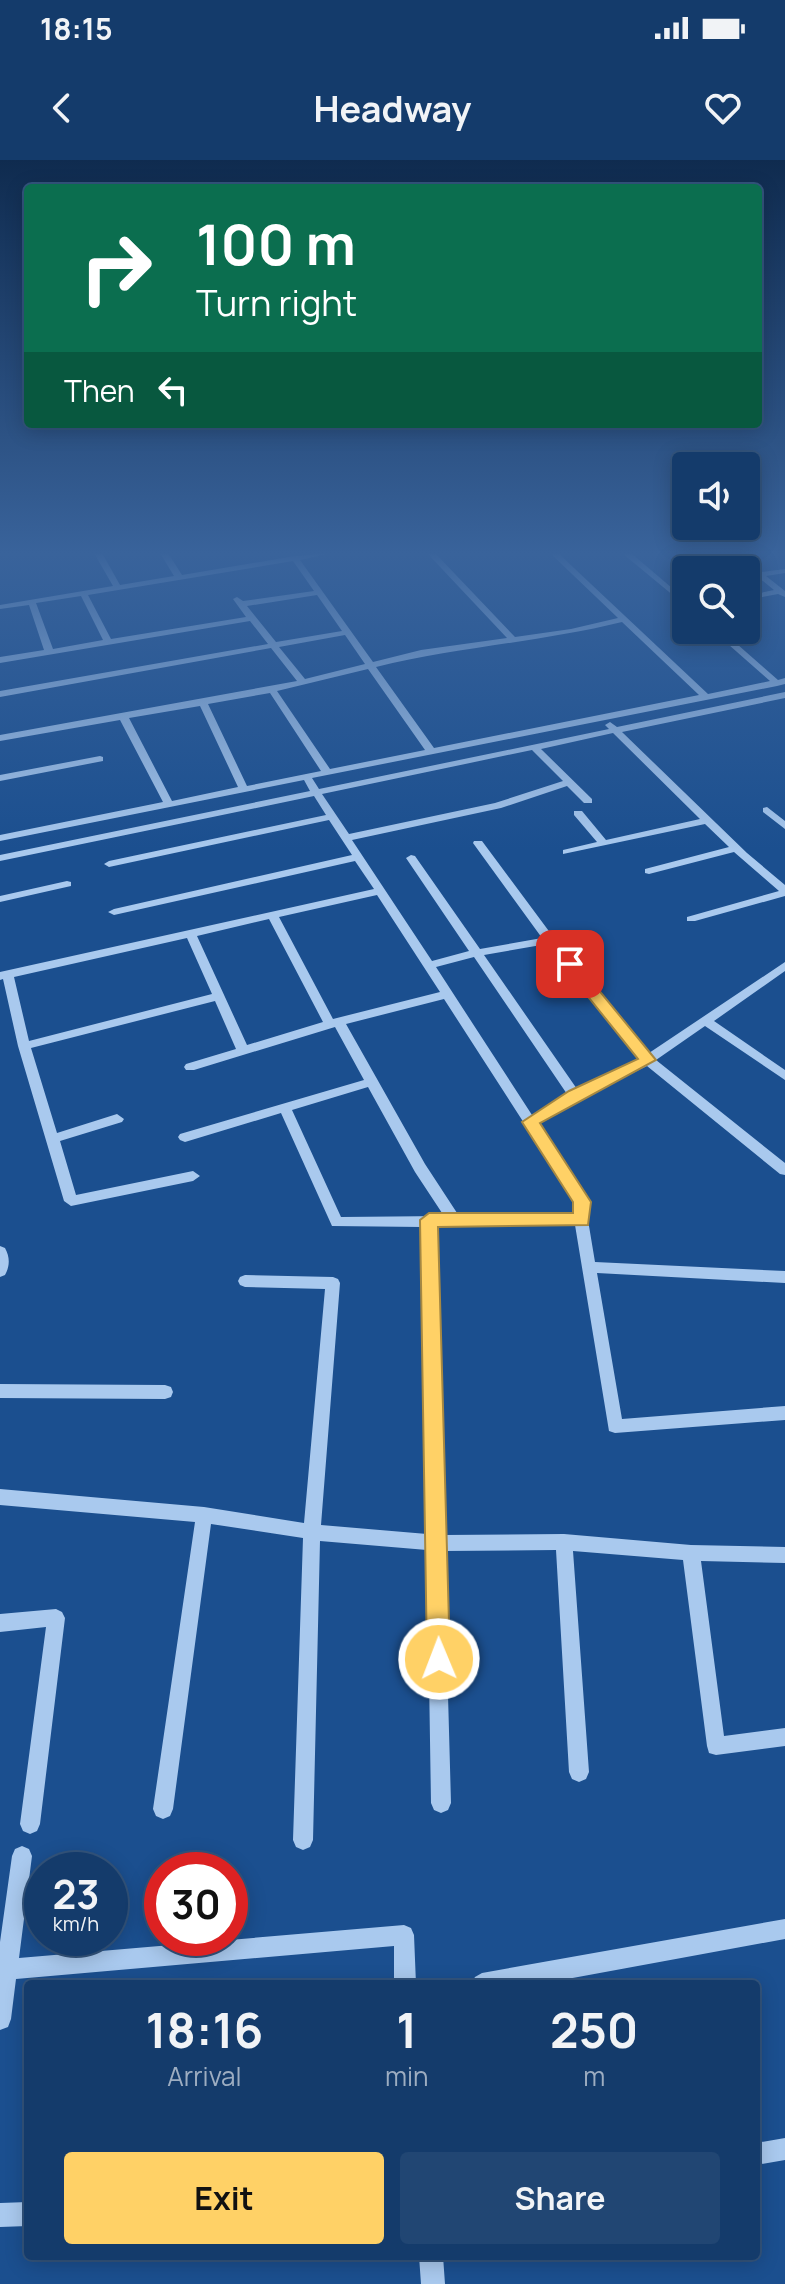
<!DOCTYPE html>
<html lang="en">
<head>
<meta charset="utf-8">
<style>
	:root { --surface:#143b6b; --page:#214673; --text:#f1f3f6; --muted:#9dadc1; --line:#33557e; --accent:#ffd166 }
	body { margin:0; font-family:Manrope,sans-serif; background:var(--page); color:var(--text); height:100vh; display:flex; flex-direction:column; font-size:30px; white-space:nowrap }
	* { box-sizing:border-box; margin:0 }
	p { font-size:26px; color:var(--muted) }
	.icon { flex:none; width:44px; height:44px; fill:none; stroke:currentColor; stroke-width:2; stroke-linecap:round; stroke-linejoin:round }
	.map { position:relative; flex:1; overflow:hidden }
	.details { position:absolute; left:24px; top:1820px; width:736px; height:280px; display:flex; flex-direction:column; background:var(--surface); border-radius:8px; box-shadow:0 4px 20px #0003,0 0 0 2px var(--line) }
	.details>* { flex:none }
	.guide { position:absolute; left:24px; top:24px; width:738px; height:244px; border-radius:8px; box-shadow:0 4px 20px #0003,0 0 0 2px var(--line); background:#0b6e4f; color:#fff; overflow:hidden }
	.controls { position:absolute; left:672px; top:292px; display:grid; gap:16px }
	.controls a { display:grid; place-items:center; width:88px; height:88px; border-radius:8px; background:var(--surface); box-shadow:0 4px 20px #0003,0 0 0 2px var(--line); font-size:40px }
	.speed { position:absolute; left:24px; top:1692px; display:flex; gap:16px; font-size:40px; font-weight:700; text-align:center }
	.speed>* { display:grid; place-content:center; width:104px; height:104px; border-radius:50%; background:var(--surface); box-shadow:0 4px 20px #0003,0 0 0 2px var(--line); line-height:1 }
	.speed small { font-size:20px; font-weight:400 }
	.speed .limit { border:12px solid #d22; background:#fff; color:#111 }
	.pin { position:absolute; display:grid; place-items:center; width:68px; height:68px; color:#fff; margin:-34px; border-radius:16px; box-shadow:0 4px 12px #0006 }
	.me { position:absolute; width:88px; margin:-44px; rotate:359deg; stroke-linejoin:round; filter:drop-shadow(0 0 6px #0008) }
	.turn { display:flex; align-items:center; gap:28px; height:168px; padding:0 40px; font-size:36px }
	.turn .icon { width:104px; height:104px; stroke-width:2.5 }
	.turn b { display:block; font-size:56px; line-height:68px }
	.then { display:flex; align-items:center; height:76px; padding:0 40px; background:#0003; gap:16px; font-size:30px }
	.eta { display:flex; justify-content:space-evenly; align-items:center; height:136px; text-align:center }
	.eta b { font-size:48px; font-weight:700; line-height:56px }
	.action { display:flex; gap:16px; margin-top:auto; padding:16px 40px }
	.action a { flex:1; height:92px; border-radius:8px; background:var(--accent); color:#111; font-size:32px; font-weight:700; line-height:92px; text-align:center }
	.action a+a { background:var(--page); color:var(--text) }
	.status { display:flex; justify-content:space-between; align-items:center; height:56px; padding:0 40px; background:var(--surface); direction:ltr }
	.status svg { height:22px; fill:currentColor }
	header { display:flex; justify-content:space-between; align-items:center; height:104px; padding:0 40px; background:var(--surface); font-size:36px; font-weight:700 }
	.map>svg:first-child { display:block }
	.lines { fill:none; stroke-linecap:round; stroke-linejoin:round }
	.minor { fill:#a9c9ee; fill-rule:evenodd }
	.route { fill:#ffd166; stroke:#a68842; stroke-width:2 }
</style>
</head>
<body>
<div class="status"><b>18:15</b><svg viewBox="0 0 49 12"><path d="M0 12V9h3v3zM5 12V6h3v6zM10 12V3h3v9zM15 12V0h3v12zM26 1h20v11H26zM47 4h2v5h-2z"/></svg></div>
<header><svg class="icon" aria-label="back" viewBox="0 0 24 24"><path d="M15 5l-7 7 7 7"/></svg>Headway<svg class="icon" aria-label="heart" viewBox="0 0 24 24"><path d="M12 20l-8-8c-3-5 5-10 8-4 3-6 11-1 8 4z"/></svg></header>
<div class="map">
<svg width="785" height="2124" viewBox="0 0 785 2124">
	<rect width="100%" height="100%" fill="#1b4f8f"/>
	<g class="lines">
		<path class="minor" d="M94,393H102L120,425L174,416L160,393H168L182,415L295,396L332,393L300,400L373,502L421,490L507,478L427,393H435L515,477L571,469L618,458L550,393H558L708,534L770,521L712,470H721L778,520L785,518V524L777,526L312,618L319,629L609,569L605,565L610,562L617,567L785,532V538L622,572L747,693L785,725V736L695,761H687V757L779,731L734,692L649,714L645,713V709L729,687L705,664L563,694V690L597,682L574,655V651H582L606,680L700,659L613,573L541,589L592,639V643H584L567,626L501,648L352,680L432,801L469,791L406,698L411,695L415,696L480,789L542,778L473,683L474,681H482L554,778L649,893L785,802V811L714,861L785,910V920L705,866L656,900L785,1003V1015L780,1014L647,906L580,938L538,963L589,1042L588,1060L595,1102L785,1111V1123L597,1113L622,1259L785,1246V1260L615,1273L609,1271L575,1065L436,1067L444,1375L564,1374L691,1385L785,1387V1403L701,1401L724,1576L785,1568V1586L716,1595L709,1593L707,1586L683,1400L573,1391L589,1612L586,1619L579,1622L572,1619L569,1612L556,1390L444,1391L451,1643L448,1650L441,1653L434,1650L431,1643L427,1390L320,1381L313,1680L310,1687L303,1690L296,1687L293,1680L303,1378L211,1364L173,1649L170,1656L163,1659L156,1656L153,1649L195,1362L0,1345V1329L204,1347L304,1363L325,1129L245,1127L240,1125L238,1121L240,1117L245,1115L333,1117L338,1119L340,1123L321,1365L427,1374L422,1067L332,1066L281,953L185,982L180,980L178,977L180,974L364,920L335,867L194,910H186L184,907L186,904L236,889L215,841L31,888L57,973L117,954L124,959L122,962L60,981L76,1035L193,1011L200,1016L193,1021L71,1046L64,1041L18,886L3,819L0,820V812L374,729L355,701L114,755L108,752L114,749L352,695L329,660L109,707L104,704L109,701L326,655L314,636L0,701V695L310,631L304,620L0,681V675L163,642L120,560L0,581V575L297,521L271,488L0,537V531L268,484L250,461L0,503V497L44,490L29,445L0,449V445L113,426ZM293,401L314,431L243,441L237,437L233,439L246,457L111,479L88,435ZM317,435L342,471L276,482L247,446ZM81,436L103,480L53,489L36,443ZM622,462L699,535L434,588L376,507C457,487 541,482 622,462ZM345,475L365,504L305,519L279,487ZM368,509L425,590L330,609L277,531ZM270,533L321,611L247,626L208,544ZM200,546L238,627L172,641L129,558ZM532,590L563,621L495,643L349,674L322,634ZM377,735L440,832L333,859L279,757ZM269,759L323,862L247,885L197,776ZM187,778L212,834L29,881L14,817ZM547,784L640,899L577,929L484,795ZM474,797L567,934L532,955L436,807ZM444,839L575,1042L574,1055L459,1056L425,1004L346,864ZM368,927L415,1012L444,1056L341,1057L292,950Z
			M622,393H631L686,440V446Z
			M728,393H737L761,412L785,409V413L766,416L785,431V437L778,434L746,440V436L774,430Z
			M100,596L103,597V601L0,621V615Z
			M767,647L785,661V669L763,652V648Z
			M67,721L71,722V726L0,742V736Z
			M0,1086L5,1088C10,1097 10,1106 5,1115L0,1117Z
			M0,1224L165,1225L171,1227L173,1232L171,1237L165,1239L0,1238Z
			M56,1449L62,1452L65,1458L40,1664L37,1671L30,1674L23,1671L20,1664L46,1467L0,1472V1454Z
			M22,1686L29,1689L32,1696L19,1798L404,1765L411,1768L414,1775L416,1824H394V1786L16,1819L11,1859L8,1867L0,1870V1782L12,1696L15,1689Z
			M785,1759V1779L540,1824H471L475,1817L482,1813Z
			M785,1978V2000L756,2005V1983Z
			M28,2042V2066L0,2067V2043Z
			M419,2096H443L445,2124H421Z"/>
	</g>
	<linearGradient id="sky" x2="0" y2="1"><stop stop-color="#0f2b4f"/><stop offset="0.57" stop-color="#39639b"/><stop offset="1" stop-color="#39639b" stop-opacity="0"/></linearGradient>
	<rect width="785" height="690" fill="url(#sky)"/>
	<path class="route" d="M570,799L575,801L656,900L540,963L591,1042L588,1065L438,1067L450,1499L447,1507L439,1510L430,1507L427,1499L420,1060L429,1053H573V1042L522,962L569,931L638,899L565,808V801Z"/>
</svg>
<div class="controls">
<a><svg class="icon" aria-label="sound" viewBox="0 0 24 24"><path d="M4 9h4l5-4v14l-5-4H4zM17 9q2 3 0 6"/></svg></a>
<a><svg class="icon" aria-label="search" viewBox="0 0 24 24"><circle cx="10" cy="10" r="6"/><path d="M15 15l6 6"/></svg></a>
</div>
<div class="speed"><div>23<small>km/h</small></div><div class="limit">30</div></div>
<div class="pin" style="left:570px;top:804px;background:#d93025"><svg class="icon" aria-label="arrive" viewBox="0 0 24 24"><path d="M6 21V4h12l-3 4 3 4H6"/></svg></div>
<svg class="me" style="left:439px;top:1499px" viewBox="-20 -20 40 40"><circle r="17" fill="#ffd166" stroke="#fff" stroke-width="3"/><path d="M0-11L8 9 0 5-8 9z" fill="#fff"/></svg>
<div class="guide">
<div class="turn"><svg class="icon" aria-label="right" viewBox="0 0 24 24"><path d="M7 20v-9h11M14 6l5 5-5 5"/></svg><div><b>100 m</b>Turn right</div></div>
<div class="then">Then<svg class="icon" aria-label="left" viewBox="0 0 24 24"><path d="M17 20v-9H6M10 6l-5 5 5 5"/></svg></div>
</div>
<section class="details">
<div class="eta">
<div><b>18:16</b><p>Arrival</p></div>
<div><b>1</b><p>min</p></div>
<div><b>250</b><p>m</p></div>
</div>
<div class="action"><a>Exit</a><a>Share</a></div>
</section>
</div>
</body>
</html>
